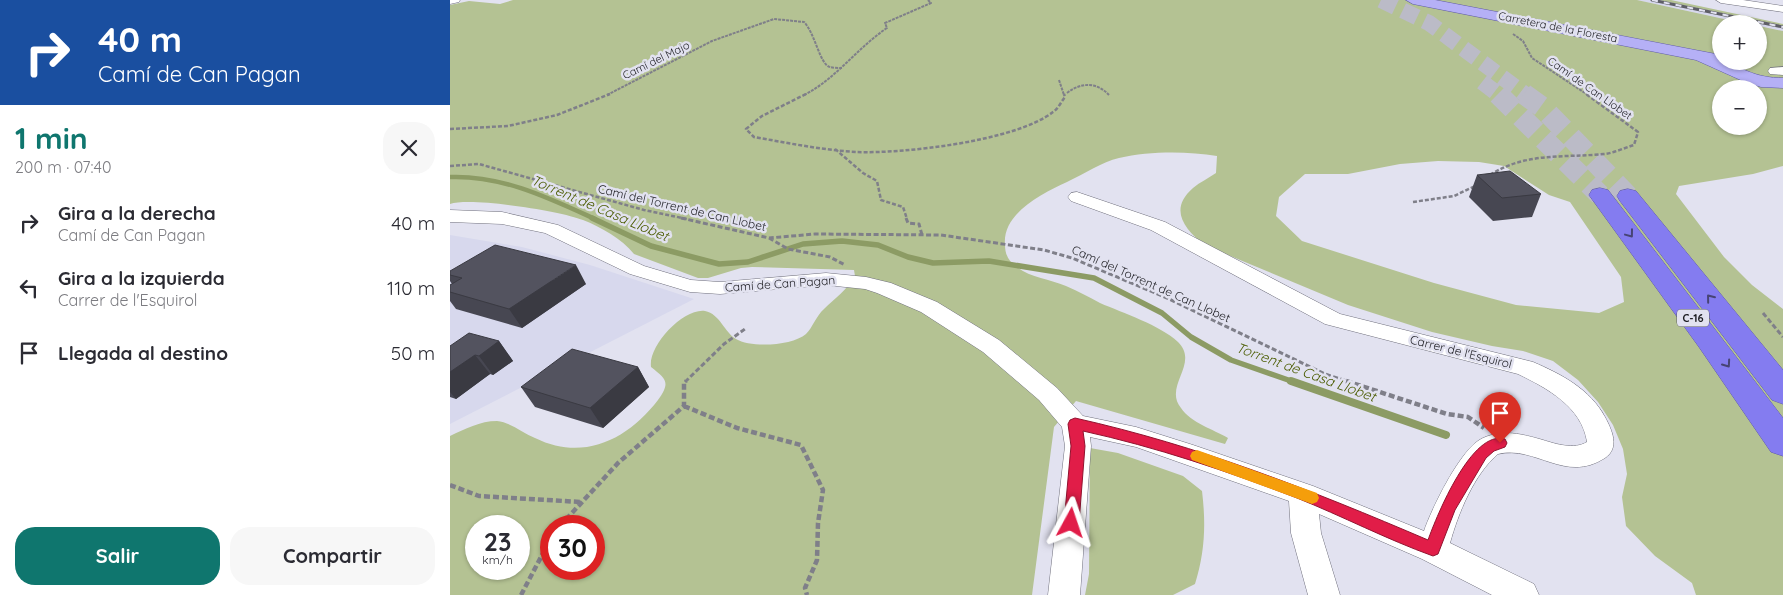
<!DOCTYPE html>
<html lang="es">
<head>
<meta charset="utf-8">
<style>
	:root { --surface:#fff; --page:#f7f7f7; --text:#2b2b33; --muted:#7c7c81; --accent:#0f766e }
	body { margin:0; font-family:Quicksand,sans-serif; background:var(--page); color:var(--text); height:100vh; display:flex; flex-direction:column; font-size:19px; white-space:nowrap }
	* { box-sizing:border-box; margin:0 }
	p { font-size:16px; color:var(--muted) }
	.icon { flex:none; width:28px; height:28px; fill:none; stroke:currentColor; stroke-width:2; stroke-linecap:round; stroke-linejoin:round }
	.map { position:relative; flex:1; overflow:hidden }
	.sheet { display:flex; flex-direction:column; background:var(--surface); width:450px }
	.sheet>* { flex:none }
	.hud { background:#1a4fa0; color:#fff; overflow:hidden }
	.controls { position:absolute; left:1262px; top:15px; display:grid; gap:10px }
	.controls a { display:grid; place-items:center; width:55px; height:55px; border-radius:50%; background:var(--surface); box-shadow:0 1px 4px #0004; font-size:25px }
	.speed { position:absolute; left:15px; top:515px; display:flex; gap:10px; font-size:25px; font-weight:700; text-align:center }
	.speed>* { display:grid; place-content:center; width:65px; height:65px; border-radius:50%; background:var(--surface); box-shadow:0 1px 4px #0004; line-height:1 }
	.speed small { font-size:12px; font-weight:400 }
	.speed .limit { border:8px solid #d22; background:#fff; color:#111 }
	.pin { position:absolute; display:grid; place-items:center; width:42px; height:42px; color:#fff; margin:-51px -21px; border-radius:50% 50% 50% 0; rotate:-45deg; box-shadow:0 0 5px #0007 }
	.pin .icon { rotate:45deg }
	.me { position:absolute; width:55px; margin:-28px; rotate:5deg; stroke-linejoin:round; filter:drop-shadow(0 0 4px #0008) }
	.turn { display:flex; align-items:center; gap:18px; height:105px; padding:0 15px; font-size:22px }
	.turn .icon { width:65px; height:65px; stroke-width:2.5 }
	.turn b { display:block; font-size:35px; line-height:42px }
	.round { display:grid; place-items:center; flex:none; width:52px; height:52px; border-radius:20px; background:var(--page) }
	.summary { display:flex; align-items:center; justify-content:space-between; height:85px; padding:0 15px }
	h1 { font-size:30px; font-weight:700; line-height:38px; color:var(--accent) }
	.button { display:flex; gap:10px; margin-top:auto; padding:10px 15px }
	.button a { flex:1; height:58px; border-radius:20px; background:var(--accent); color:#fff; font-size:20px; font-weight:700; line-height:58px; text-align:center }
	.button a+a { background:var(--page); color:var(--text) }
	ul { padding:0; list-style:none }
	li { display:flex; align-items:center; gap:15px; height:65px; padding:0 15px }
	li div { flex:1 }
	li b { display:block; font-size:19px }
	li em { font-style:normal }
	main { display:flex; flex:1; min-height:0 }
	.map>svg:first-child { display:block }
	.built { fill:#d7d8ed }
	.green { fill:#b4c293; fill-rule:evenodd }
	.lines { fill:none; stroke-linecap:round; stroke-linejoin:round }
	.stream-far2 { stroke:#8c9b64; stroke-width:4.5 }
	.stream-far1 { stroke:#8c9b64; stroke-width:5.5 }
	.stream { stroke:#8c9b64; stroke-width:8 }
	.highway-tunnel-far1 { stroke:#bbbbc7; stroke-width:16; stroke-dasharray:16 8; stroke-linecap:butt }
	.highway-tunnel { stroke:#bbbbc7; stroke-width:21; stroke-dasharray:21 11; stroke-linecap:butt }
	.minor-casing { stroke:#70707d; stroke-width:1 }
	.major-casing { stroke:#605ba8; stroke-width:1 }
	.highway-casing { stroke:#605ba8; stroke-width:1 }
	.path-far3 { stroke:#7f7f89; stroke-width:2; stroke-dasharray:3 1; stroke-linecap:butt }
	.path-far2 { stroke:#7f7f89; stroke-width:2.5; stroke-dasharray:4 2; stroke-linecap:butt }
	.path-far1 { stroke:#7f7f89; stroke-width:3; stroke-dasharray:5 2.5; stroke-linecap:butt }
	.path { stroke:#7f7f89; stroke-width:4.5; stroke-dasharray:6 3; stroke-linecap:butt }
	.minor { fill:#fff; fill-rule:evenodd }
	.major { fill:#b5b0f6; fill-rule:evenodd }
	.highway { fill:#847cf0; fill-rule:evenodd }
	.rail-casing { stroke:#5f5f67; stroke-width:3 }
	.rail { stroke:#e2e2f0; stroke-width:2; stroke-dasharray:6; stroke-linecap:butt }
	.wall { fill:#474752 }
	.shaded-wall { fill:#3a3a42 }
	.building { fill:#53535f; stroke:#3a3a42 }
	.oneway { stroke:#474475 }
	.route { fill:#e11d48; stroke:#92132f }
	.slow { fill:#f59e0b }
	.labels { text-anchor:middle; stroke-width:5; stroke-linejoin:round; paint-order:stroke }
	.far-street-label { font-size:11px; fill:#1e1e23; stroke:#e2e2f0 }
	.shield { fill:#e2e2f0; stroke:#595960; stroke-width:1 }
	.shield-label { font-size:11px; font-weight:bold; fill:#1e1e23 }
	.street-label { font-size:12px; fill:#1e1e23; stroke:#e2e2f0 }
	.water-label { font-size:14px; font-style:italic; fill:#4b5c00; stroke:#e2e2f0 }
</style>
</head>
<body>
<main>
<section class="sheet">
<div class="hud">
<div class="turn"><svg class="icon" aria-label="right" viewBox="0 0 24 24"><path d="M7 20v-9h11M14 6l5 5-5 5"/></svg><div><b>40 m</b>Camí de Can Pagan</div></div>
</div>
<div class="summary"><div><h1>1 min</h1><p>200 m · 07:40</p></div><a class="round"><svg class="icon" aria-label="close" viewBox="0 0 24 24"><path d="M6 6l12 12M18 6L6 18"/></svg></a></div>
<ul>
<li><svg class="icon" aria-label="right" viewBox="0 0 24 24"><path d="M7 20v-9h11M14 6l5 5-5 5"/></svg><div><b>Gira a la derecha</b><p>Camí de Can Pagan</p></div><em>40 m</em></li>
<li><svg class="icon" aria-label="left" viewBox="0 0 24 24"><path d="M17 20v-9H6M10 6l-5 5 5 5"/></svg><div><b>Gira a la izquierda</b><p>Carrer de l'Esquirol</p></div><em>110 m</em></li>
<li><svg class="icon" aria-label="arrive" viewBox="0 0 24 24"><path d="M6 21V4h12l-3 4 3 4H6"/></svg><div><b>Llegada al destino</b></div><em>50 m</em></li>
</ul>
<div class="button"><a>Salir</a><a>Compartir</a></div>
</section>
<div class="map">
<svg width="1333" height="595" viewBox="0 0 1333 595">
	<rect width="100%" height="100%" fill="#e2e2f0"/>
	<path class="built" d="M1187,0H1209L1333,26V31L1309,26V24H1297Z
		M0,235L72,247L140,265L244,299L0,424Z"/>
	<path class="green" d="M63,0H1187L1297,24H1271V61H1309V26L1333,31V166L1303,174L1229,186L1226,194L1274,257L1302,285L1333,309V595H1246L1242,583L1205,556L1176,526L1172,497L1177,474L1173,449L1163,425L1148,402L1128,380L1103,361L1073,351L1042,346L982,332L898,305L754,245C735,229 718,210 743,188C750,182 759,178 766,173L767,156C737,151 699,151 669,158C652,162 634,174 617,182C593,193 552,213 555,245C555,255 559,262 567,267C581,278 600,279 616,286C628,291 639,297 650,303C673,313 710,325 728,342C750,364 713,386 731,408C741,423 763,429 778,438L775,444L626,401L604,427L582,595H0V436C15,429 30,421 47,421C60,422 73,433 85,438C134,462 178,439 208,400C221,382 216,379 201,367C198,346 233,308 255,311C270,314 274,332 286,339C301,348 342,346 356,334C363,327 366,316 374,309C385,298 397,290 405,276L404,270L302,267L291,268L258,278H248L184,254C172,239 151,227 133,220C111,211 22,197 0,204V5L19,1L50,4ZM1271,89H1309V126H1271ZM988,161L1029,162L1054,166L1099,195L1120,202L1171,277L1174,302L1149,313L1066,305L984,283L852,241L826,216L829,197L855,174H898L950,164ZM26,526H69V569H26ZM101,526H144V569H101Z
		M1209,0H1221L1333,24V26Z
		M640,448L668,453L733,476L752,491C756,524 755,552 745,584L723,595H635L639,574Z"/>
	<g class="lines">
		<path class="stream-far2" d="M0,177C52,175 99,198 145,219"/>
		<path class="stream-far1" d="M142,218L201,246L269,264L298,262L353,244L392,241L428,245L458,257L483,263L539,261L644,278L712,313L741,337L781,360L844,382"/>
		<path class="stream" d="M841,381L996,435"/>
		<path class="highway-tunnel-far1" d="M931,0L979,23L1076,95
			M1032,82L1049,95"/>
		<path class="highway-tunnel" d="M1048,94L1150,195
			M1074,94L1092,107L1178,196"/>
		<g class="minor-casing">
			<path id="minor" d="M0,0H10L9,2L0,4Z
				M1266,0H1293L1333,6V12L1271,3Z
				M1333,67V75L1320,74L1318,71L1320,68Z
				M627,192L715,222L890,314L1083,362C1111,374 1140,389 1155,417C1162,430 1170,448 1155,458C1115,484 1086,445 1048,454C1024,474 1008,514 1000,543L1084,584L1089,595H1042L972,559L869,514L871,533L890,595H858L841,533L839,501L686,447L640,437L641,446L630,595H598L615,446L612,427L589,400L533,352L471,312L427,293L415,289L376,285L270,294L240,292L180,274L95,233L52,224L0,222V210L52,212L108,225L194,266L241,280L270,282L376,273L416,277L441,283L487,302L549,340L607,388L633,416L686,427L743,445L863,486L974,531C981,510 1011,447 1033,438C1053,429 1072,434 1093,440C1106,444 1124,450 1137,442C1132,407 1097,388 1068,374L875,324L701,230L621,201L618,197L621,193Z"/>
		</g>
		<g class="major-casing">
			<path id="major" d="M956,0H985L1271,55V61C1279,61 1287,67 1297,71C1309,76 1320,78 1333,78V88L1311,87L1295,82L1246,60L963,4Z"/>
		</g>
		<g class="highway-casing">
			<path id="highway" d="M1150,188L1158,190L1333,418V456L1321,452L1249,347L1139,195L1142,190Z
				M1178,189L1186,191L1333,370V404L1322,400L1170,201L1167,196L1170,191Z"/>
		</g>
		<path class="path-far3" d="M1063,34L1073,41L1082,58L1138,95
			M609,80L614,95
			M617,93C631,82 647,82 659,95
			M157,95L262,41L324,19L354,22C365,33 370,65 380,67C383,68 388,68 392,68
			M354,95C386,79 407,48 437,28L435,23L481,3L478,0"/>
		<path class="path-far2" d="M356,94L312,116L296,129L304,137C338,143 372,150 406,152C453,154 566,141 603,112C608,109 611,102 615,97L614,94
			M0,129L58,126L107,115L160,94
			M385,149L413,173L427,181L431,200L453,207L457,219
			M0,166L29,164L194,210L237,219
			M1040,175C1076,152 1113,158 1154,154C1164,153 1174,148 1184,145L1188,132L1136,94
			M963,202L1004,196L1025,186"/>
		<path class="path-far1" d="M231,218L319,238L365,234L491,235L594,250L622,258L717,298L875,374L900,382
			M456,218L458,223L469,224L472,235
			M319,238L338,249L380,257L395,265
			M1313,313L1333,337
			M235,382L274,344L295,329"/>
		<path class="path" d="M896,381L997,414L1018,417L1034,428
			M234,406L287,428L351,445L373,490L368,523L367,560L355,588L357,595
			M0,485L29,496L131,502
			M110,526L168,463L234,406V383L236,381
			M71,595L101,538"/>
		<use href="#minor" class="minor"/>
		<use href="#major" class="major"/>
		<use href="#highway" class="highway"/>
		<g class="rail-casing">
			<path id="rail" d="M1202,0L1333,27"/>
		</g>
		<use href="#rail" class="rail"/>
	</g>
	<path class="wall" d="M1027,175L1091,194L1082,217L1043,221L1019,197Z
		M0,271L136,284L72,328L6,309L0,301V285L2,284L0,281Z
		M49,341L63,361L43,375L40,374L6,399L0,397V346Z
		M188,367L199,387L153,428L85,407L71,387Z"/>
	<path class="shaded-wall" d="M126,265L136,284L72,328L59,309Z
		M49,341L63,361L43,375L29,356Z
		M25,355L40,374L6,399L0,392V372Z
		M188,367L199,387L153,428L140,408Z"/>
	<path class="building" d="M1060,171L1091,194L1052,198L1027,175Z
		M45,245L126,265L59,309L0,292V285L12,278L0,275V271Z
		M19,333L49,341L29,356L25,355L0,372V346Z
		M122,349L188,367L140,408L71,387Z"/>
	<defs><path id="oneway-chevron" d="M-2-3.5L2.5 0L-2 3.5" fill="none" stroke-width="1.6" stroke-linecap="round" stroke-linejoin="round" transform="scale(1.25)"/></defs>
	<g class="oneway">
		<use href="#oneway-chevron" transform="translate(1180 234) rotate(53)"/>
		<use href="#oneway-chevron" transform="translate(1260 298) rotate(-129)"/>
		<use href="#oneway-chevron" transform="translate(1277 364) rotate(55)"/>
	</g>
	<path class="route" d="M625,418C750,446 861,490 978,540C987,515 1022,429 1055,439L1057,443L1055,447L1044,451L1036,458L1005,510L988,554L983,556C936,539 892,516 847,498C777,471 706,447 633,431L635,446L629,523L627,528L621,530L616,528L614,523L621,446L618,424L620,420Z"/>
	<path class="slow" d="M747,450L867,493L869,498L867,502L862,504L742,460L740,456L742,452Z"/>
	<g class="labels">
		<g class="far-street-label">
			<text transform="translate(1108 27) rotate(11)" y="4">Carretera de la Floresta</text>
			<text transform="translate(206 60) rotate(-26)" y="4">Camí del Majo</text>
			<text transform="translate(1140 88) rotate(35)" y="4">Camí de Can Llobet</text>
		</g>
		<rect class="shield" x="1227" y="309.5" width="32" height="17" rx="4"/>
		<g class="shield-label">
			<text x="1243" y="322">C-16</text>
		</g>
		<g class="street-label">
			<text transform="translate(232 208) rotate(13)" y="4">Camí del Torrent de Can Llobet</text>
			<text transform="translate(330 284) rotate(-4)" y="4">Camí de Can Pagan</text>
			<text transform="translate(701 284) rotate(24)" y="4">Camí del Torrent de Can Llobet</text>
			<text transform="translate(1011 352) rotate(14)" y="4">Carrer de l'Esquirol</text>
		</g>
		<g class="water-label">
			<text transform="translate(150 208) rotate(23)" y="5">Torrent de Casa Llobet</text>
			<text transform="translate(856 372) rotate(20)" y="5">Torrent de Casa Llobet</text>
		</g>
	</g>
</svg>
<div class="controls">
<a>+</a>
<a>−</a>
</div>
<div class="speed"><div>23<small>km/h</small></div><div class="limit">30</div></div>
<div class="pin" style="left:1050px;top:443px;background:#d93025"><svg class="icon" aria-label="arrive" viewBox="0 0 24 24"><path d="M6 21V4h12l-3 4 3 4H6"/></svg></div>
<svg class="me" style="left:621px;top:523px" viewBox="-20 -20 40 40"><path d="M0-17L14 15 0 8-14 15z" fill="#e11d48" stroke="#fff" stroke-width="4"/></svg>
</div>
</main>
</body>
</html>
